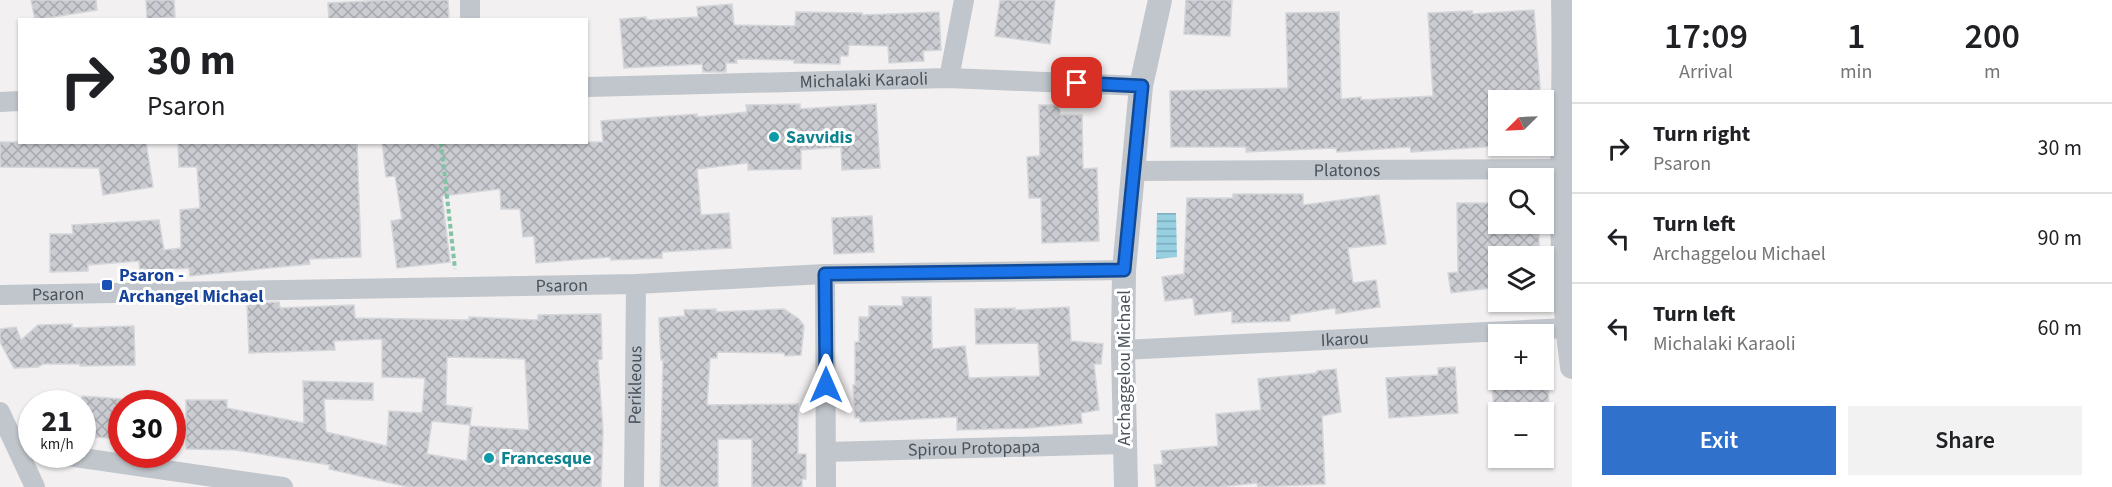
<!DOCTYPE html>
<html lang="en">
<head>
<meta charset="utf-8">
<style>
	:root { --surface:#fff; --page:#f2f2f2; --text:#202124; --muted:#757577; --line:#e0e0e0; --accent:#3071cc }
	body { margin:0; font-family:"Source Sans 3",sans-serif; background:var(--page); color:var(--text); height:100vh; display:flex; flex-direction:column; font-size:22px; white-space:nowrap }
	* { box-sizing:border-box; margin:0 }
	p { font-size:20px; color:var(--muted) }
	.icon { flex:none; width:33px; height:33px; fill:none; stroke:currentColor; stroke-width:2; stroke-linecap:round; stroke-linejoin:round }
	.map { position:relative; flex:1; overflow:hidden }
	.drawer { display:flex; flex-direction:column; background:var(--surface); width:540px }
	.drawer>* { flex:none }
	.banner { position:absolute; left:18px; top:18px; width:570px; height:126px; border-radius:0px; box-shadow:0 2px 4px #0004; background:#fff; color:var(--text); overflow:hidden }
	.needle { width:39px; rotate:246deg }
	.controls { position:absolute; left:1488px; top:90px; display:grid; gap:12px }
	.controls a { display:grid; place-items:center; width:66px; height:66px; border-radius:0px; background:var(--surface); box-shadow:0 2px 4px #0004; font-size:30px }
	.speed { position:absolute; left:18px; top:390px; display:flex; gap:12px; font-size:30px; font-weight:700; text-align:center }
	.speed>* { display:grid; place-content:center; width:78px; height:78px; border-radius:50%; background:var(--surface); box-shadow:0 2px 4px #0004; line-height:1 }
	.speed small { font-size:15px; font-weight:400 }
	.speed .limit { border:9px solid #d22; background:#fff; color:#111 }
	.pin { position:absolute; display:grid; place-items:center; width:51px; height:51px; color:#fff; margin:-26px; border-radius:12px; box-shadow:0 3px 9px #0006 }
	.me { position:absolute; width:66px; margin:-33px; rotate:0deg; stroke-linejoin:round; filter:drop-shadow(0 0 4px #0008) }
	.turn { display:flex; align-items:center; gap:21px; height:126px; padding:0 30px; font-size:27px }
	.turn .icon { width:78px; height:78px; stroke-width:2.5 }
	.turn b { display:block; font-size:42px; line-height:51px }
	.eta { display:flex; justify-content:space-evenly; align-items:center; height:102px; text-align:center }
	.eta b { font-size:36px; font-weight:600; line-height:42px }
	.cta { display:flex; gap:12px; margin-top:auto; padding:12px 30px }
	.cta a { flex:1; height:69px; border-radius:0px; background:var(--accent); color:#fff; font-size:24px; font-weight:600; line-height:69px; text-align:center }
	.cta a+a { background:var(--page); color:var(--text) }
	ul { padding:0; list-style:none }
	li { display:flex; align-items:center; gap:18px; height:90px; padding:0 30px; border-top:2px solid var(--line) }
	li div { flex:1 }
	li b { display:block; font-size:22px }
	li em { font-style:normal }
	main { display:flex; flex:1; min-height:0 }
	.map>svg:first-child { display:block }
	.water { fill:url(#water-rules) }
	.building { fill:url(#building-cross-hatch); stroke:#d4d6da; stroke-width:1.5; fill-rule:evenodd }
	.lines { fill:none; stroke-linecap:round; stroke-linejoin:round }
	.path { stroke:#80c4a4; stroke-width:4; stroke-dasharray:4.5 3; stroke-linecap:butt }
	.minor { stroke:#c0c6cc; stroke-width:20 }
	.tertiary { stroke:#c0c6cc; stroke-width:24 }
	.route-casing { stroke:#114b97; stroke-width:15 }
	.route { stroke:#1a73e8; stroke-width:10 }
	.culture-dot { fill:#0f9aa8; stroke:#fff; stroke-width:2 }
	.transit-dot { fill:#1a4fb4; stroke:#fff; stroke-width:2 }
	.labels { text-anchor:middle; stroke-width:6; stroke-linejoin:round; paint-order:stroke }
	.street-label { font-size:18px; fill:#4a525b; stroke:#fff }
	.culture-label { font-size:18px; font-weight:bold; fill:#0d838f; stroke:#fff; text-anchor:start }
	.transit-label { font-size:18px; font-weight:bold; fill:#164399; stroke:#fff; text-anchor:start }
</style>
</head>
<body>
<main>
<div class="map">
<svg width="1572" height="487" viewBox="0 0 1572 487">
	<defs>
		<pattern id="water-rules" width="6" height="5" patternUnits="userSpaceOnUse" patternTransform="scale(1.5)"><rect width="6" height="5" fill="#96d0e1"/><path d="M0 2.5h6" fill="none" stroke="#7cabb9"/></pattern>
		<pattern id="building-cross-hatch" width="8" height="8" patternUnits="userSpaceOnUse" patternTransform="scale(1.5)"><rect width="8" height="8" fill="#cbccd1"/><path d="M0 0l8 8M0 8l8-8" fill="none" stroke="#a7a8ad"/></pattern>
	</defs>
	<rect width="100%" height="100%" fill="#f2f0f0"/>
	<path class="water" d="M1157,213H1176L1177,257L1156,259Z"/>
	<path class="building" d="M31,0H96L97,10L35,20Z
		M146,0H174L175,17L147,19Z
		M390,0H448L449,20H329L328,3Z
		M1000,0H1055L1050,44L995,36Z
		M1186,0H1232L1230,36L1184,34Z
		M732,4L734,25L795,26L796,12L862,13V15L939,12L941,50L923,51L924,61L889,63L888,46L849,45L848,56H840V64L794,63V60L736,59L737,63H726V72H703L702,64L624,68L620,19L646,17L647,20L698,17L697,7Z
		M1534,10L1541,100H1498V146L1411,152L1410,147L1337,152L1336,148L1246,152V147H1171L1170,91L1288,88L1286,13L1339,12L1341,99L1361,97V100L1433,96L1428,13L1472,11V14Z
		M800,104V109L876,104L880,168L842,170L841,147L801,150V169L748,170V163L697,169L701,215L729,213L731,248L662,252V258L611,260L610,257L536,263L534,236L523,237L520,209H501L500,189L442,196L450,262L397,268L391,221L402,219L395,176L386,177L382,142H603L601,121L697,114V117L747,112L746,105Z
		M1039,105H1060V115H1082L1083,169L1097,168L1099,241L1042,243L1041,198H1029L1027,157L1040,156Z
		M0,142H146L153,187L103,195L99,168L0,167Z
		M178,142H357L361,257L309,259L310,264L190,276L189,268L140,271L139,261L88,265V271L50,272V234H73L72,225L159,220L164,250L181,248L180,210L200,208L197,167H179Z
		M1233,194H1303V205L1379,195L1386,244L1348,248L1353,283L1376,280L1380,307L1336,314L1335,308L1290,315V321L1232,323V311L1195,315L1193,298L1165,301L1162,277L1184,274L1187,198H1233Z
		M1457,203H1498V224H1539V249L1498,250V287L1451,293L1448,273L1458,272Z
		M872,216L874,252L834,254L832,218Z
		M902,297H931L932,349L965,346L969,378L1040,376L1038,343L976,344L975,309L1015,308V310L1069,307L1071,341L1103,344L1101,364H1094L1099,410L1081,413L1082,423L1029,428L957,430V417L860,422V418H855L853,385H855V342H859V317H869V306H903Z
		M279,302L280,308L354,305L355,318L469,320V317L538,320V315L601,314L602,359L598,360L603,431L601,487H408L329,469L330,465L235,450L186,449V400H227V408L304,423L303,381L373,383V400L324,399L326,432L387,446L389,411L422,413L425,378L382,377V339L334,341L335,350L249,353L247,303ZM447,357L525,359L529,430L470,426L467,461L427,454L432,421L470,425L472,408L446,405Z
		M716,309V312L784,309L799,319L804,326L801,355L785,356L784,353L717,352V358H710L707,405L798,404V454H806V479H802V487H752V439H718V487H660L663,360H661L659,318L685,316L684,310Z
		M72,324V328L134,326L135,365L80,366V364H43L38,367L14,368L0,342V329L16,327L21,340L38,325Z
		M1455,367L1458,413L1389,418L1386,378L1438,375V368Z
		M1336,369L1341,412L1322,416L1325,484L1258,487L1257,483L1219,487H1156L1154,465L1163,464L1161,451L1218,446L1216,414L1261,410L1258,379L1317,373V371Z
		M1492,380H1548L1549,411L1494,412Z
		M82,396L122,399V439L95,437V432L82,433Z"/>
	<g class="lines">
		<path class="path" d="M441,142L455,269"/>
		<g class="minor">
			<path d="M470,0V20"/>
			<path d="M949,78L964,0"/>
			<path id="s1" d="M586,87L949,78L1141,86"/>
			<path d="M0,102L20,101"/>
			<path id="s2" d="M1133,171L1562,169"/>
			<path d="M825,274L826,487"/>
			<path id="s3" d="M0,295L636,284L825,274L1124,270"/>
			<path id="s4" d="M1123,350L1566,328"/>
			<path d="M0,412L35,487"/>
			<path id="s5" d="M826,452L1124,444"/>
			<path d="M54,454L283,487"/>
			<path id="s6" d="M634,487L636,284"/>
		</g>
		<path class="tertiary" d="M1563,0C1566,122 1555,246 1572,367
			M1126,487L1123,350L1124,270L1141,86L1160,0"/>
	</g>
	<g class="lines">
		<g class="route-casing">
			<path id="route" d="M826,385L825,274L1124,270L1142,86L1077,83"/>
		</g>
		<use href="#route" class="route"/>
	</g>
	<g class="culture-dot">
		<circle cx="774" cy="137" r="6"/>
		<circle cx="489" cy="458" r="6"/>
	</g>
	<rect class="transit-dot" x="101" y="279" width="12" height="12" rx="3"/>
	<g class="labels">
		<g class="street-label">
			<text dy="6" stroke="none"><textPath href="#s1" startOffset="278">Michalaki Karaoli</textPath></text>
			<text dy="6" stroke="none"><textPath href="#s2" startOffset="214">Platonos</textPath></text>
			<text dy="6" stroke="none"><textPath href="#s3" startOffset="562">Psaron</textPath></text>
			<text dy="6" stroke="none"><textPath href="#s3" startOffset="58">Psaron</textPath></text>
			<text dy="6" stroke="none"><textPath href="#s4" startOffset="222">Ikarou</textPath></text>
			<text transform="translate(1124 368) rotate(-90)" y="6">Archaggelou Michael</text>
			<text dy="6" stroke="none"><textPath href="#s6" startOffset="102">Perikleous</textPath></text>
			<text dy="6" stroke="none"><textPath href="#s5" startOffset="148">Spirou Protopapa</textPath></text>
		</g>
		<g class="culture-label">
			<text x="786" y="143">Savvidis</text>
			<text x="501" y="464">Francesque</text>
		</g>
		<g class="transit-label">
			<text x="119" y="281">Psaron -<tspan x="119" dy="21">Archangel Michael</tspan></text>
		</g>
	</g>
</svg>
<div class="controls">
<a><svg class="needle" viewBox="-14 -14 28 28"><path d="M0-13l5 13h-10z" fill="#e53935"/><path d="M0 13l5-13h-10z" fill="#757577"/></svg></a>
<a><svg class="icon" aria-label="search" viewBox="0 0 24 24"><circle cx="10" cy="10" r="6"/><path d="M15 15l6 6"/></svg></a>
<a><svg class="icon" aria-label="layers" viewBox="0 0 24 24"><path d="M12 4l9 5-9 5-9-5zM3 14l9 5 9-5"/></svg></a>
<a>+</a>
<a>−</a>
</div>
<div class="speed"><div>21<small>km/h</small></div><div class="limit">30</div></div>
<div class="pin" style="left:1077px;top:83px;background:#d93025"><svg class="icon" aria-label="arrive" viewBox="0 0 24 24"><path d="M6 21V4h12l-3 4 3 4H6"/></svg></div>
<svg class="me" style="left:826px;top:385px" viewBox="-20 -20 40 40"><path d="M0-17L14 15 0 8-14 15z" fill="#1a73e8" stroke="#fff" stroke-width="4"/></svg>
<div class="banner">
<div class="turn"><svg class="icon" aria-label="right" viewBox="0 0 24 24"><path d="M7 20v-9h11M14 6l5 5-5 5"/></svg><div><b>30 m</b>Psaron</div></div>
</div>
</div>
<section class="drawer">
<div class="eta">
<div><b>17:09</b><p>Arrival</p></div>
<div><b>1</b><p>min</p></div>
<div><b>200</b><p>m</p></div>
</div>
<ul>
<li><svg class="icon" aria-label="right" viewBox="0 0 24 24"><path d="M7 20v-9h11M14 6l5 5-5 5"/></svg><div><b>Turn right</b><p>Psaron</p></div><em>30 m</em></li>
<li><svg class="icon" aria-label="left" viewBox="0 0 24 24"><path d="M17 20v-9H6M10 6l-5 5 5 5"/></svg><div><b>Turn left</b><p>Archaggelou Michael</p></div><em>90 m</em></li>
<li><svg class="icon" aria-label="left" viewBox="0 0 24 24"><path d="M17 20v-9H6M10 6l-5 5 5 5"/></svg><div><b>Turn left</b><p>Michalaki Karaoli</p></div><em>60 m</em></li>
</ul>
<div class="cta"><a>Exit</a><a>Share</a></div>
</section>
</main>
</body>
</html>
